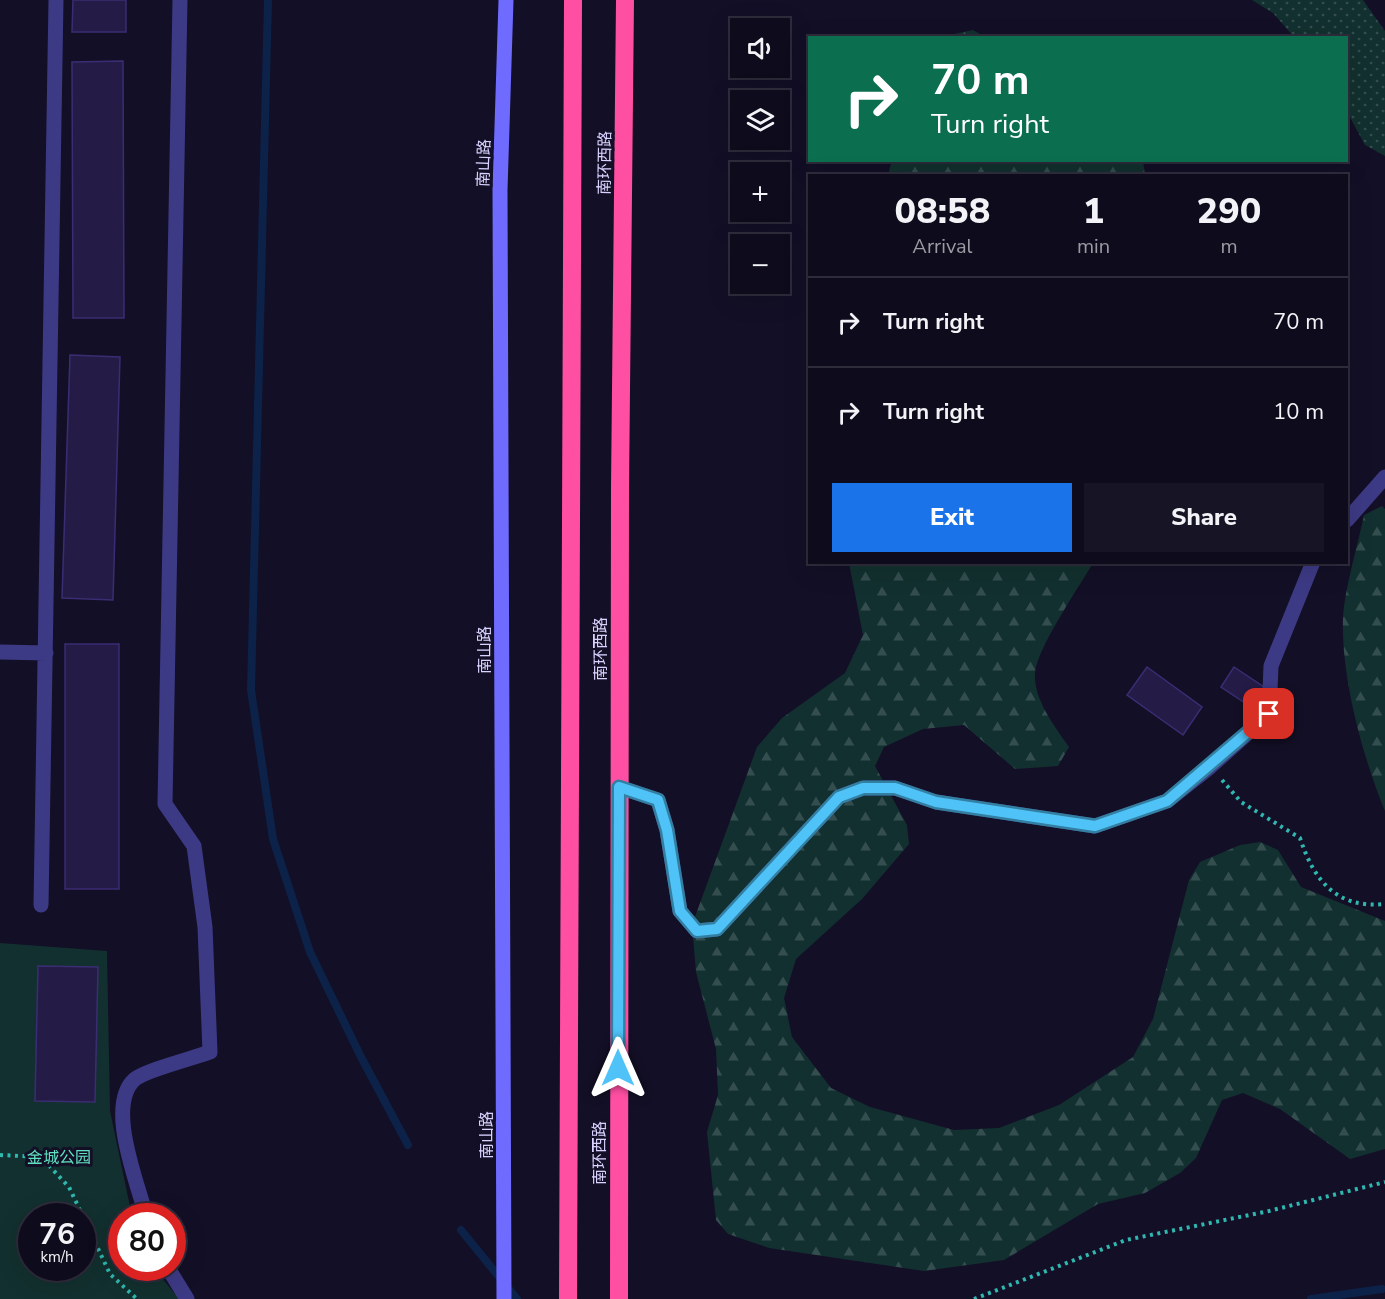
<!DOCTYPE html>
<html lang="en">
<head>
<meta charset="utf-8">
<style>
	:root { --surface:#0e0b1c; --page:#171425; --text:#f1f3f6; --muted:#9b9ba3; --line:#2e2b3b; --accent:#1a73e8 }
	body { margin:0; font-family:"Nunito Sans","Noto Sans SC",sans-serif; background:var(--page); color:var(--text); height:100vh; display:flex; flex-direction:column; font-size:22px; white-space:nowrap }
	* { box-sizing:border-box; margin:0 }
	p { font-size:20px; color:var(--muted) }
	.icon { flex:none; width:33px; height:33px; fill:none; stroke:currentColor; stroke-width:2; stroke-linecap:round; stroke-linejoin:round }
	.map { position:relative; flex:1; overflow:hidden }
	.sheet { position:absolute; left:808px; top:174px; width:540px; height:390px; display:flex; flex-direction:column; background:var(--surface); border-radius:0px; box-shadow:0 6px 24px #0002,0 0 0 2px var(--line) }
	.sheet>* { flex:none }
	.guide { position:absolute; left:808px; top:36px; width:540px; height:126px; border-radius:0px; box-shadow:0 6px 24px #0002,0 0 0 2px var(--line); background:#0b6e4f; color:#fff; overflow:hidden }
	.controls { position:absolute; left:730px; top:18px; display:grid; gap:12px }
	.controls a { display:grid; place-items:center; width:60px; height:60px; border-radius:0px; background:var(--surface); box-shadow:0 6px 24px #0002,0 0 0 2px var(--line); font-size:30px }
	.speed { position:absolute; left:18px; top:1203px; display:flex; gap:12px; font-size:30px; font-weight:700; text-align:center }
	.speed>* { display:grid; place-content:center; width:78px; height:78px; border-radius:50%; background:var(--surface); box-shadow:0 6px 24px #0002,0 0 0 2px var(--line); line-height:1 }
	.speed small { font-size:15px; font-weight:400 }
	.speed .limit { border:9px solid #d22; background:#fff; color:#111 }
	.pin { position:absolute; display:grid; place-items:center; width:51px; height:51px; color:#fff; margin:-26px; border-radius:12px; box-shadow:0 3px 9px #0006 }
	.me { position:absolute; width:66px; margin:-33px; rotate:0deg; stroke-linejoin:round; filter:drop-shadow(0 0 4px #0008) }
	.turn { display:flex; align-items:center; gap:21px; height:126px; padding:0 24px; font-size:27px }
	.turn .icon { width:78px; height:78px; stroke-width:2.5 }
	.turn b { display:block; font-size:42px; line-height:51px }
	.eta { display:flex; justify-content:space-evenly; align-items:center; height:102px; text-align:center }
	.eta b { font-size:36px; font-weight:800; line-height:42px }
	.cta { display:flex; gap:12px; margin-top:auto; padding:12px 24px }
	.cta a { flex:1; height:69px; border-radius:0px; background:var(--accent); color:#fff; font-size:24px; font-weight:800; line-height:69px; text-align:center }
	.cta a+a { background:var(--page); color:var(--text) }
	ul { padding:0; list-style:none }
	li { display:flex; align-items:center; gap:18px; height:90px; padding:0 24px; border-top:2px solid var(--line) }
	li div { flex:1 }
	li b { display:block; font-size:22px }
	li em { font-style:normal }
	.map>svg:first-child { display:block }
	.grass { fill:url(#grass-dots) }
	.forest { fill:url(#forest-firs) }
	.park { fill:#12302f; fill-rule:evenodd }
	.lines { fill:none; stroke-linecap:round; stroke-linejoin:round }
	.stream { stroke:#0c2248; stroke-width:8 }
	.building { fill:#241b47; stroke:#3b2d73; stroke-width:1.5 }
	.path { stroke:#2fb8b0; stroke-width:4; stroke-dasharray:3 4.5; stroke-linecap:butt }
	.lane { stroke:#3d3a85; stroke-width:15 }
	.street { stroke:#3d3a85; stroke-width:15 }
	.secondary { stroke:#6f6bff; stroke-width:15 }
	.highway { stroke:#ff4fa3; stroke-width:18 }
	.route-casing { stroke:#337fa1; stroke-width:15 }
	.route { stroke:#4fc3f7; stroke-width:10 }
	.labels { text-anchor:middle; stroke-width:6; stroke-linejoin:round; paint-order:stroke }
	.street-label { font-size:16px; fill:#d9d4ff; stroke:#130f26 }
	.park-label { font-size:16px; fill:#5fe0c0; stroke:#130f26 }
</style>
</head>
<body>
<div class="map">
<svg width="1385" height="1299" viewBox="0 0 1385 1299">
	<defs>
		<pattern id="grass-dots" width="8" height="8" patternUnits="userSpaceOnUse" patternTransform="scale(1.5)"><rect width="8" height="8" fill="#12302f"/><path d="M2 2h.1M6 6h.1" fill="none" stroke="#344d4e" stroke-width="1.8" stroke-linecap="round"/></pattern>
		<pattern id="forest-firs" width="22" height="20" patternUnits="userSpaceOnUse" patternTransform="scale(1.5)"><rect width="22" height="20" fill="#12302f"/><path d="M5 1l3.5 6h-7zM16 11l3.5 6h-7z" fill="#344d4e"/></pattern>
	</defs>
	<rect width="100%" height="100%" fill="#130f26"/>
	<path class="grass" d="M1252,0H1363L1385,31V156L1365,145L1347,112V38L1294,37L1273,13Z"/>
	<path class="forest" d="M973,30L985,37H940Z
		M892,160L1143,161L1145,175H888Z
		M1382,506L1385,509V811C1363,758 1341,677 1343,619C1344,591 1358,544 1364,515Z
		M849,563H1093C1079,587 1037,648 1035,673C1033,699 1055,727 1069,747L1058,766L1015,769L964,725L923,729L884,747L875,766L907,825L909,844L862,899L796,959L784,998L792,1037L831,1088L870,1107L954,1130L999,1128L1059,1105L1133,1057L1153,1019L1189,880L1200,862L1240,845L1260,842L1278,850L1301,887L1385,921V1149L1350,1159L1280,1109L1243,1093L1222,1100L1196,1158L1180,1173L1145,1193L1098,1204L1004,1260L924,1271L769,1248L728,1234L716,1220L707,1132L718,1095L716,1049L696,972L692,925L757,747L782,718L845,673L863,635Z"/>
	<path class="park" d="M0,943L107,951L110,1111L132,1216H122V1268H154L179,1299H0ZM32,1216H82V1268H32Z"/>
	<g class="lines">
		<path class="stream" d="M268,0L251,690L273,839L310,952L361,1057L408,1145
			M461,1230L517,1299
			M1311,1299L1382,1289"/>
	</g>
	<path class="building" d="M73,0H126V32H72Z
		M123,61L124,318H73L72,62Z
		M70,355L120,357L113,600L62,598Z
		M65,644H119V889H65Z
		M1147,667L1202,707L1183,735L1127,695Z
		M1234,667L1264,687L1251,707L1221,687Z
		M38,966L98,967L95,1102L35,1101Z"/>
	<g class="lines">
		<path class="path" d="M1222,780L1241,802L1300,838C1314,881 1337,909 1385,904
			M0,1155L41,1157L69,1187L110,1274L137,1299
			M974,1299L1126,1240L1269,1211L1385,1182"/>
		<path class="lane" d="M1347,520L1385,477
			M619,787L658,800L667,830L680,911L697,931L717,929L839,797L863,788H895L936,802L1095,826L1167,801L1210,767L1269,714L1271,666L1313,562"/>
		<path class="street" d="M0,652L46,653
			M41,905L56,0
			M146,1216C138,1183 105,1105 135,1079C146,1070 194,1058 210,1052L205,927L194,846L165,804L180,0
			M168,1268L187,1299"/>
		<path class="secondary" d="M504,1299L500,190L506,0"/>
		<path class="highway" d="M568,1299L573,0
			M619,1299L620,487L625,0"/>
	</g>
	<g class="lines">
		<g class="route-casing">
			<path id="route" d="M618,1068L619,787L658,800L667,830L680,911L697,931L717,929L839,797L863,788H895L936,802L1095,826L1167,801L1269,714"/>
		</g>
		<use href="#route" class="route"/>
	</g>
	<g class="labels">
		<g class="street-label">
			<text transform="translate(483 163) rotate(-88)" y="6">南山路</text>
			<text transform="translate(604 163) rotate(-89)" y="6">南环西路</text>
			<text transform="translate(600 649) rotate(-90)" y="6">南环西路</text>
			<text transform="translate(484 650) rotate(-90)" y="6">南山路</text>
			<text transform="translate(486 1135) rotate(-90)" y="6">南山路</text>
			<text transform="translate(599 1153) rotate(-90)" y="6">南环西路</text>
		</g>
		<g class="park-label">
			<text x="59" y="1163">金城公园</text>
		</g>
	</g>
</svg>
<div class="controls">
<a><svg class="icon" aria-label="sound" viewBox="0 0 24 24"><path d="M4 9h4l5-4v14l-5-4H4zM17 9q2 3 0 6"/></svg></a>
<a><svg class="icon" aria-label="layers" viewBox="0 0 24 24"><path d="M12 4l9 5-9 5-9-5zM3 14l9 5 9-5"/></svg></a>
<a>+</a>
<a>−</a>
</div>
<div class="speed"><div>76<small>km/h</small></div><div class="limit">80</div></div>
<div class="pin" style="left:1269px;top:714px;background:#d93025"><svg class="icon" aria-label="arrive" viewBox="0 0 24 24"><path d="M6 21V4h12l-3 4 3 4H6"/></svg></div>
<svg class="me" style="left:618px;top:1068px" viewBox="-20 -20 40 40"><path d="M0-17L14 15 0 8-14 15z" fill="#4fc3f7" stroke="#fff" stroke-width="4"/></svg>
<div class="guide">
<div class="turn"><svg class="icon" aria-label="right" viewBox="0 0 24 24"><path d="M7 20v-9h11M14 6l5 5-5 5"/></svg><div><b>70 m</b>Turn right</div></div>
</div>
<section class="sheet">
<div class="eta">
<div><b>08:58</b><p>Arrival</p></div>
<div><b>1</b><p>min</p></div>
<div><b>290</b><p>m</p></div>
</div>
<ul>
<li><svg class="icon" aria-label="right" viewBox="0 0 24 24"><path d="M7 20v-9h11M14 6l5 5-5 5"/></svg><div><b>Turn right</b></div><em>70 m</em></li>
<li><svg class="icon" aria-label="right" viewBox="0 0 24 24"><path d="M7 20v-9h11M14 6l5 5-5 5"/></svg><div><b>Turn right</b></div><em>10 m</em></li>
</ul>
<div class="cta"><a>Exit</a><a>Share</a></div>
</section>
</div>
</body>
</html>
